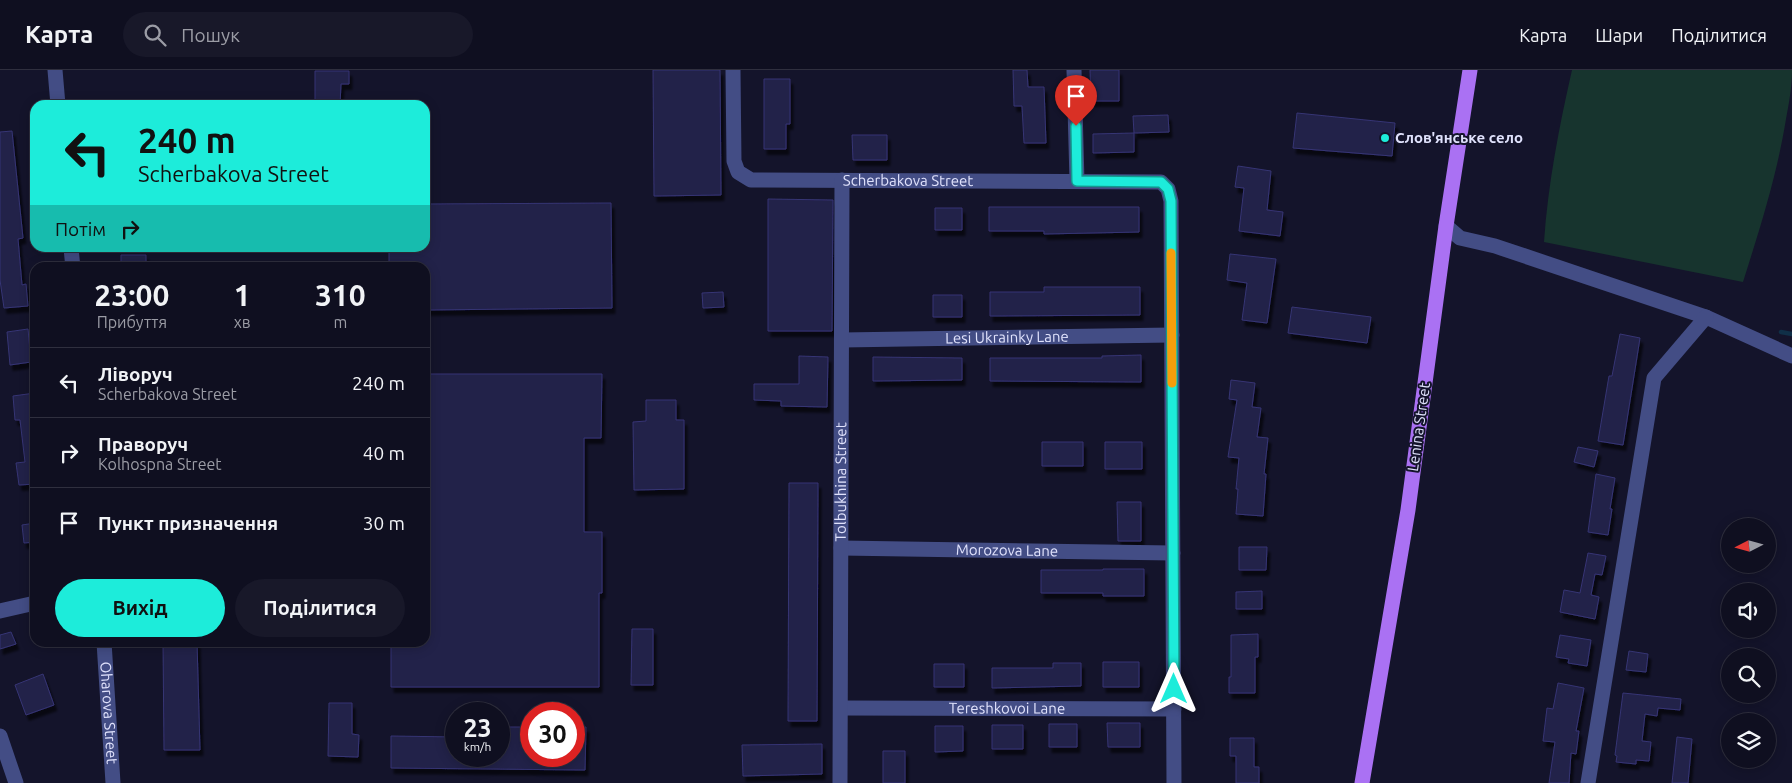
<!DOCTYPE html>
<html lang="uk">
<head>
<meta charset="utf-8">
<style>
	:root { --surface:#0f0f20; --page:#181829; --text:#f1f3f6; --muted:#9b9ca5; --line:#2f2f3e; --accent:#1decda }
	body { margin:0; font-family:Ubuntu,sans-serif; background:var(--page); color:var(--text); height:100vh; display:flex; flex-direction:column; font-size:19px; white-space:nowrap }
	* { box-sizing:border-box; margin:0 }
	p { font-size:16px; color:var(--muted) }
	.icon { flex:none; width:28px; height:28px; fill:none; stroke:currentColor; stroke-width:2; stroke-linecap:round; stroke-linejoin:round }
	.map { position:relative; flex:1; overflow:hidden }
	.panel { position:absolute; left:30px; top:192px; width:400px; height:385px; display:flex; flex-direction:column; background:var(--surface); border-radius:15px; box-shadow:0 2px 12px #0003,0 0 0 1px var(--line) }
	.panel>* { flex:none }
	.banner { position:absolute; left:30px; top:30px; width:400px; height:152px; border-radius:15px; box-shadow:0 2px 12px #0003,0 0 0 1px var(--line); background:#1decda; color:#111; overflow:hidden }
	.needle { width:32px; rotate:264deg }
	.tools { position:absolute; left:1721px; top:448px; display:grid; gap:10px }
	.tools a { display:grid; place-items:center; width:55px; height:55px; border-radius:50%; background:var(--surface); box-shadow:0 2px 12px #0003,0 0 0 1px var(--line); font-size:25px }
	.speed { position:absolute; left:445px; top:632px; display:flex; gap:10px; font-size:25px; font-weight:700; text-align:center }
	.speed>* { display:grid; place-content:center; width:65px; height:65px; border-radius:50%; background:var(--surface); box-shadow:0 2px 12px #0003,0 0 0 1px var(--line); line-height:1 }
	.speed small { font-size:12px; font-weight:400 }
	.speed .limit { border:8px solid #d22; background:#fff; color:#111 }
	.pin { position:absolute; display:grid; place-items:center; width:42px; height:42px; color:#fff; margin:-51px -21px; border-radius:50% 50% 50% 0; rotate:-45deg; box-shadow:0 0 5px #0007 }
	.pin .icon { rotate:45deg }
	.me { position:absolute; width:55px; margin:-28px; rotate:0deg; stroke-linejoin:round; filter:drop-shadow(0 0 4px #0008) }
	.turn { display:flex; align-items:center; gap:18px; height:105px; padding:0 25px; font-size:22px }
	.turn .icon { width:65px; height:65px; stroke-width:2.5 }
	.turn b { display:block; font-size:35px; line-height:42px }
	.then { display:flex; align-items:center; height:48px; padding:0 25px; background:#0003; gap:10px; font-size:19px }
	.eta { display:flex; justify-content:space-evenly; align-items:center; height:85px; text-align:center }
	.eta b { font-size:30px; font-weight:700; line-height:35px }
	.primary-button { display:flex; gap:10px; margin-top:auto; padding:10px 25px }
	.primary-button a { flex:1; height:58px; border-radius:30px; background:var(--accent); color:#111; font-size:20px; font-weight:700; line-height:58px; text-align:center }
	.primary-button a+a { background:var(--page); color:var(--text) }
	ul { padding:0; list-style:none }
	li { display:flex; align-items:center; gap:15px; height:70px; padding:0 25px; border-top:1px solid var(--line) }
	li div { flex:1 }
	li b { display:block; font-size:19px }
	li em { font-style:normal }
	header { display:flex; align-items:center; gap:30px; box-sizing:border-box; height:70px; padding:0 25px; background:var(--surface); border-bottom:1px solid var(--line) }
	header strong { font-size:24px }
	nav { display:flex; gap:28px; margin-inline-start:auto; font-size:18px }
	.search { width:350px; height:45px; background:var(--page); display:flex; align-items:center; gap:12px; box-sizing:border-box; padding:0 18px; border-radius:28px; color:var(--muted); font-size:19px }
	.map>svg:first-child { display:block }
	.green { fill:#17342e }
	.lines { fill:none; stroke-linecap:round; stroke-linejoin:round }
	.stream { stroke:#102f47; stroke-width:4.5 }
	.building { fill:#22214a; stroke:#363574; filter:url(#shadow) }
	.minor { stroke:#434d85; stroke-width:15 }
	.major { stroke:#aa71f3; stroke-width:15 }
	.route-casing { stroke:#13998e; stroke-width:12 }
	.route { stroke:#1decda; stroke-width:9 }
	.slow { stroke:#f59e0b; stroke-width:9 }
	.poi-dot { fill:#1decda; stroke:#14142b; stroke-width:2 }
	.labels { text-anchor:middle; stroke-width:4; stroke-linejoin:round; paint-order:stroke }
	.poi-label { font-size:15px; font-weight:bold; fill:#e0e2fc; stroke:#14142b; text-anchor:start }
	.street-label { font-size:15px; fill:#e0e2fc; stroke:#14142b }
</style>
</head>
<body>
<header>
<strong>Карта</strong>
<div class="search"><svg class="icon" aria-label="search" viewBox="0 0 24 24"><circle cx="10" cy="10" r="6"/><path d="M15 15l6 6"/></svg>Пошук</div>
<nav><a>Карта</a><a>Шари</a><a>Поділитися</a></nav>
</header>
<div class="map">
<svg width="1792" height="713" viewBox="0 0 1792 713">
	<defs>
		<filter id="shadow"><feDropShadow dx="3" dy="5.5" stdDeviation="1" flood-color="#0009"/></filter>
	</defs>
	<rect width="100%" height="100%" fill="#14142b"/>
	<path class="green" d="M1572,0H1792C1792,17 1789,33 1786,49C1777,105 1760,158 1743,212L1544,172C1548,114 1559,57 1572,0Z"/>
	<g class="lines">
		<path class="stream" d="M1781,262L1792,264"/>
	</g>
	<path class="building" d="M653,0H720L721,125L654,126Z
		M1013,0H1027L1028,17H1044L1046,73H1024L1022,36H1014Z
		M1090,0H1119V31H1091Z
		M315,1H349V14H341L340,35H315Z
		M764,9H790V54H786V79H764Z
		M1297,43L1395,53L1392,86L1293,78Z
		M1168,45L1169,62L1134,63L1133,46Z
		M12,61L23,168L18,169L22,215L26,214L28,236L4,238L0,210V62Z
		M1134,63V82L1093,83V64Z
		M852,65H887V90H853Z
		M1238,96L1271,101L1267,140L1283,142L1280,166L1239,161L1244,118L1235,117Z
		M768,129L833,130L832,261H768Z
		M611,133L612,238L425,240V198H389V178H425V134Z
		M989,137H1139V162L1044,164V161H989Z
		M935,138H962V160H935Z
		M1230,184L1276,189L1267,253L1242,250L1247,213L1227,210Z
		M121,185H146V198H121Z
		M1044,217H1140V245L990,246V222H1044Z
		M723,222L724,237L703,238L702,223Z
		M933,225H962V247H933Z
		M1292,237L1371,247L1367,273L1288,263Z
		M28,259L31,292L10,295L7,262Z
		M1620,264L1640,268L1623,375L1598,371L1609,306H1612Z
		M1141,285V312L990,311V288H1102V286Z
		M799,286L828,287L827,337L781,336V331L754,330V314H799Z
		M873,287L962,288V310L873,311Z
		M425,304H602L601,368H584V462H602V523H599V617H391V572H425Z
		M1231,310L1255,313L1252,337L1261,338L1257,367L1268,368L1264,404H1266L1263,446L1236,444L1238,419H1236L1239,388L1228,387L1237,330L1229,329Z
		M35,323V414L19,415L16,393L25,392L20,350H15L13,326Z
		M646,330H676V350H684V419L634,420L633,352L646,351Z
		M1042,372H1083V396H1042Z
		M1105,372H1142V399H1105Z
		M1578,377L1598,381L1594,397L1574,392Z
		M1596,404L1615,408L1610,439H1612L1608,465L1588,462Z
		M789,413H818L817,651H788Z
		M1117,432H1141V471H1118Z
		M35,453V472L24,473L22,455Z
		M1239,477H1267L1266,500H1239Z
		M1588,483L1606,486L1602,505L1595,504L1591,525L1599,527L1595,549L1560,542L1564,520L1580,523Z
		M1103,499H1144V526H1103V523H1041V500H1103Z
		M1262,521V539H1236V522Z
		M632,559H653V615H631Z
		M11,562L16,574L0,579V565Z
		M1258,564V587H1255V623H1229V607H1231V565Z
		M1560,565L1591,570L1587,596L1568,593L1569,589L1556,587Z
		M163,572H197L200,680H164Z
		M1629,581L1648,584L1646,602L1626,600Z
		M1103,592H1139V617H1103Z
		M1053,593H1081V616L992,618V598H1053Z
		M934,594H964V617H934Z
		M43,604L54,635L26,645L15,615Z
		M1558,613L1584,618L1576,661H1579L1576,684L1571,683L1569,713H1549L1555,672L1543,671L1547,638L1553,639Z
		M1623,623L1681,629L1680,640L1658,638L1657,646L1645,644L1642,671L1651,672L1649,691L1636,690V694L1616,692L1617,686L1615,685Z
		M329,633H352V664L359,665L358,687L328,686Z
		M1107,653H1140V677H1108Z
		M1049,654H1077V677H1049Z
		M992,655H1023V679H992Z
		M935,656H963V681L935,682Z
		M509,657H531V686H574V657H586L585,700L391,698V666L456,667V686H499V667H509Z
		M1677,667L1692,669L1688,713H1672Z
		M1230,668H1254V697H1259V713H1236V686H1230Z
		M822,674V704L743,706L742,675Z
		M883,681H905V713H883Z"/>
	<g class="lines">
		<g class="minor">
			<path d="M55,0L58,35"/>
			<path id="s1" d="M733,0L734,91L738,102L751,110L1161,112L1168,119L1171,131L1174,713"/>
			<path d="M1074,0L1077,111"/>
			<path d="M1446,156L1460,168L1495,176L1706,247L1792,286"/>
			<path d="M71,178L73,198"/>
			<path id="s2" d="M842,270L1172,265"/>
			<path id="s3" d="M841,478L1173,483"/>
			<path d="M0,541L35,533"/>
			<path id="s4" d="M104,572L113,713"/>
			<path id="s5" d="M841,638L1174,639"/>
			<path d="M0,666L16,713"/>
			<path id="s6" d="M840,713L842,110"/>
			<path d="M1588,713L1654,308L1706,247"/>
		</g>
		<path class="major" d="M1362,713L1408,440L1446,156L1470,0"/>
	</g>
	<g class="lines">
		<g class="route-casing">
			<path id="route" d="M1076,56L1077,111L1161,112L1168,119L1171,131L1174,619"/>
		</g>
		<use href="#route" class="route"/>
		<path class="slow" d="M1171,183L1172,313"/>
	</g>
	<circle class="poi-dot" cx="1385" cy="68" r="5"/>
	<g class="labels">
		<g class="poi-label">
			<text x="1395" y="73">Слов'янське село</text>
		</g>
		<g class="street-label">
			<text dy="5" stroke="none"><textPath href="#s1" startOffset="275">Scherbakova Street</textPath></text>
			<text dy="5" stroke="none"><textPath href="#s2" startOffset="165">Lesi Ukrainky Lane</textPath></text>
			<text transform="translate(1419 357) rotate(-82)" y="5">Lenina Street</text>
			<text dy="5" stroke="none"><textPath href="#s6" startOffset="301">Tolbukhina Street</textPath></text>
			<text dy="5" stroke="none"><textPath href="#s3" startOffset="166">Morozova Lane</textPath></text>
			<text dy="5" stroke="none"><textPath href="#s5" startOffset="166">Tereshkovoi Lane</textPath></text>
			<text dy="5" stroke="none"><textPath href="#s4" startOffset="71">Oharova Street</textPath></text>
		</g>
	</g>
</svg>
<div class="tools">
<a><svg class="needle" viewBox="-14 -14 28 28"><path d="M0-13l5 13h-10z" fill="#e53935"/><path d="M0 13l5-13h-10z" fill="#9b9ca5"/></svg></a>
<a><svg class="icon" aria-label="sound" viewBox="0 0 24 24"><path d="M4 9h4l5-4v14l-5-4H4zM17 9q2 3 0 6"/></svg></a>
<a><svg class="icon" aria-label="search" viewBox="0 0 24 24"><circle cx="10" cy="10" r="6"/><path d="M15 15l6 6"/></svg></a>
<a><svg class="icon" aria-label="layers" viewBox="0 0 24 24"><path d="M12 4l9 5-9 5-9-5zM3 14l9 5 9-5"/></svg></a>
</div>
<div class="speed"><div>23<small>km/h</small></div><div class="limit">30</div></div>
<div class="pin" style="left:1076px;top:56px;background:#d93025"><svg class="icon" aria-label="arrive" viewBox="0 0 24 24"><path d="M6 21V4h12l-3 4 3 4H6"/></svg></div>
<svg class="me" style="left:1174px;top:619px" viewBox="-20 -20 40 40"><path d="M0-17L14 15 0 8-14 15z" fill="#1decda" stroke="#fff" stroke-width="4"/></svg>
<div class="banner">
<div class="turn"><svg class="icon" aria-label="left" viewBox="0 0 24 24"><path d="M17 20v-9H6M10 6l-5 5 5 5"/></svg><div><b>240 m</b>Scherbakova Street</div></div>
<div class="then">Потім<svg class="icon" aria-label="right" viewBox="0 0 24 24"><path d="M7 20v-9h11M14 6l5 5-5 5"/></svg></div>
</div>
<section class="panel">
<div class="eta">
<div><b>23:00</b><p>Прибуття</p></div>
<div><b>1</b><p>хв</p></div>
<div><b>310</b><p>m</p></div>
</div>
<ul>
<li><svg class="icon" aria-label="left" viewBox="0 0 24 24"><path d="M17 20v-9H6M10 6l-5 5 5 5"/></svg><div><b>Ліворуч</b><p>Scherbakova Street</p></div><em>240 m</em></li>
<li><svg class="icon" aria-label="right" viewBox="0 0 24 24"><path d="M7 20v-9h11M14 6l5 5-5 5"/></svg><div><b>Праворуч</b><p>Kolhospna Street</p></div><em>40 m</em></li>
<li><svg class="icon" aria-label="arrive" viewBox="0 0 24 24"><path d="M6 21V4h12l-3 4 3 4H6"/></svg><div><b>Пункт призначення</b></div><em>30 m</em></li>
</ul>
<div class="primary-button"><a>Вихід</a><a>Поділитися</a></div>
</section>
</div>
</body>
</html>
